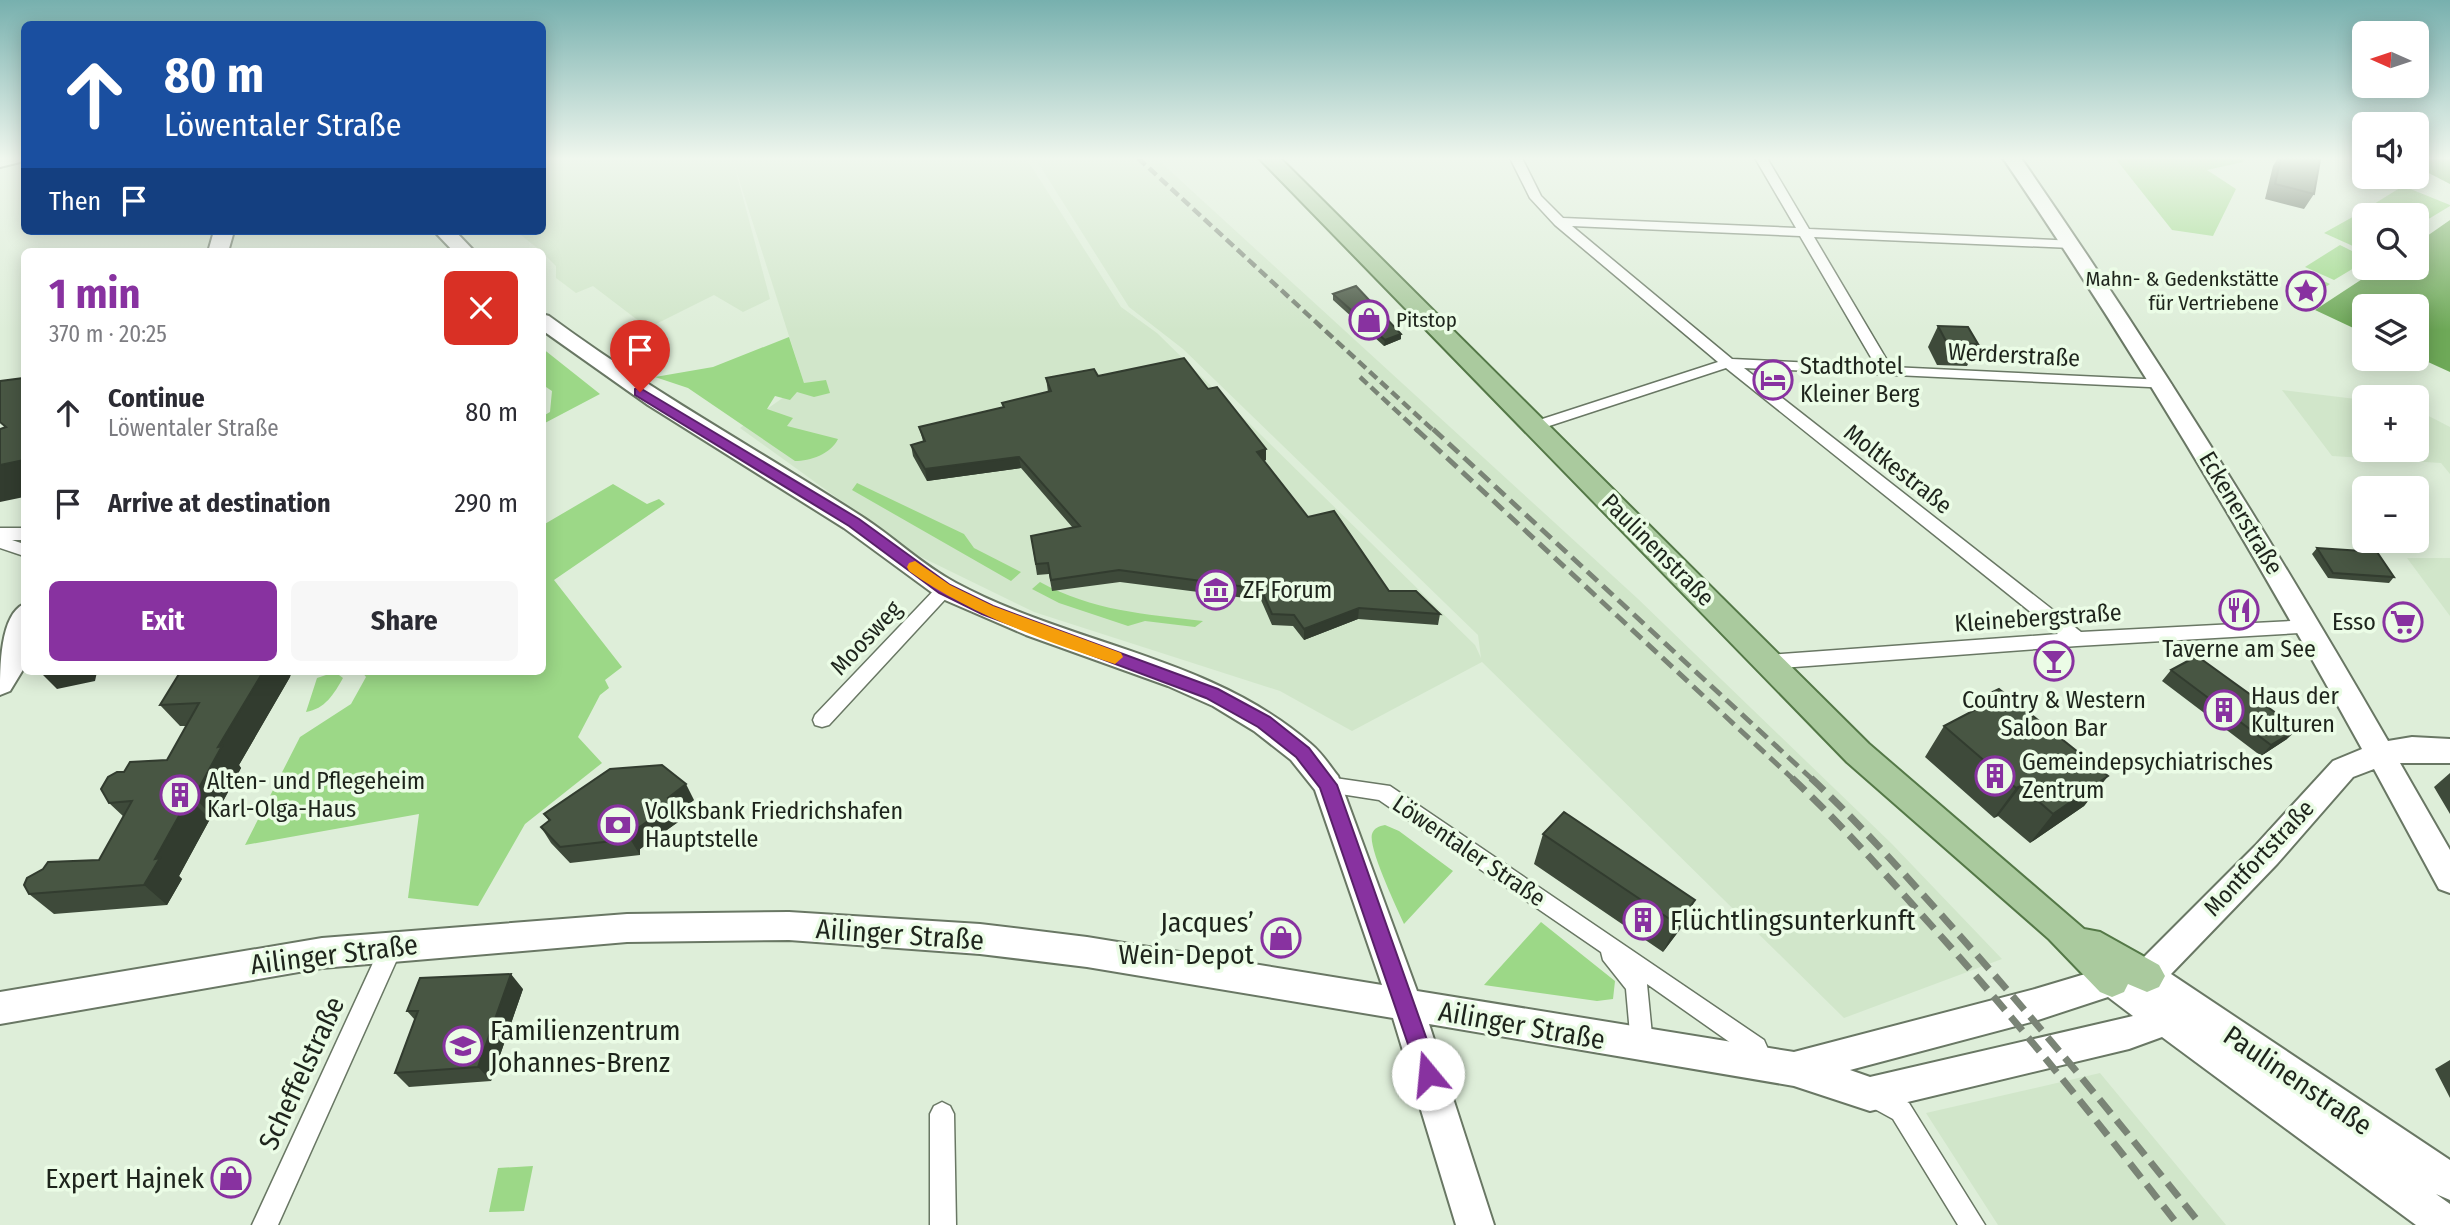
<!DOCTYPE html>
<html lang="en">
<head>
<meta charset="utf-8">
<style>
	:root { --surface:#fff; --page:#f7f7f7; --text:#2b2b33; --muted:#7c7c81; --accent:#8832a0 }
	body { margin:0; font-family:"Fira Sans Condensed",sans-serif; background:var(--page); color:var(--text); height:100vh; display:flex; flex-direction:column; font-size:26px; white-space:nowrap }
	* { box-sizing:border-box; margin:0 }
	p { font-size:23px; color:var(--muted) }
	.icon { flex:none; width:38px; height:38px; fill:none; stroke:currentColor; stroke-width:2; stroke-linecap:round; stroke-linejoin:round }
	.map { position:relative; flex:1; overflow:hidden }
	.side { position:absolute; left:21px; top:248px; width:525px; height:427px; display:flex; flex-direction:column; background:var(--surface); border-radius:10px; box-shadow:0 4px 18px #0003 }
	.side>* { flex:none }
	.banner { position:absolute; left:21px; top:21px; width:525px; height:214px; border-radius:10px; box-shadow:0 4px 18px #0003; background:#1a4fa0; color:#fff; overflow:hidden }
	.needle { width:46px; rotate:273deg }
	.fabs { position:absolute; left:2352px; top:21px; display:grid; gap:14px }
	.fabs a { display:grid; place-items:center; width:77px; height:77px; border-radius:10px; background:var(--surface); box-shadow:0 4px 18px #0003; font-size:35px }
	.pin { position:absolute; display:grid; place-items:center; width:60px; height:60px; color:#fff; margin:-72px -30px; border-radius:50% 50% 50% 0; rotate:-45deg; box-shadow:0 0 7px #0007 }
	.pin .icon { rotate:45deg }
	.me { position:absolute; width:77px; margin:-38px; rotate:343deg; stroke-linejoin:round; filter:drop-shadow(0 0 5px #0008) }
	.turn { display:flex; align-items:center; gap:24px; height:147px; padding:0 28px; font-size:32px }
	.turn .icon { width:91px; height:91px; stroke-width:2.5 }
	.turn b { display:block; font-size:49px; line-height:60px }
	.then { display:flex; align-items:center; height:66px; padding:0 28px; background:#0003; gap:14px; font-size:26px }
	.round { display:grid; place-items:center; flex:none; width:74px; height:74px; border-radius:10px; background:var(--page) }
	.summary { display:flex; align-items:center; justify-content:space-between; height:119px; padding:0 28px }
	h1 { font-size:42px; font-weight:700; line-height:52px; color:var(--accent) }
	.button { display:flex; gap:14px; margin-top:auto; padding:14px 28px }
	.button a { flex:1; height:80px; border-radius:10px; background:var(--accent); color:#fff; font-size:28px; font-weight:700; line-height:80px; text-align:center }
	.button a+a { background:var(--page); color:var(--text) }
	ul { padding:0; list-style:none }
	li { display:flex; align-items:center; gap:21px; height:91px; padding:0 28px }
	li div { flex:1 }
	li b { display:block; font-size:26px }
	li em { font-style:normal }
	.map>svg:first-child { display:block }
	.built { fill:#d1e6ca }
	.green { fill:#9cd887 }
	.water { fill:#6ea958 }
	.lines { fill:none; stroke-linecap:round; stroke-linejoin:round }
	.street-casing { stroke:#697764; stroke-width:3 }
	.secondary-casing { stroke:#697764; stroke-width:4 }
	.primary-casing { stroke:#547847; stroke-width:4 }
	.street { fill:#fff; fill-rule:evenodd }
	.secondary { fill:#fff; fill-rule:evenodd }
	.primary { fill:#aaca9e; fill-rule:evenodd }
	.rail-far2 { stroke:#7a8476; stroke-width:4.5; stroke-dasharray:10 5; stroke-linecap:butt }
	.rail-far1 { stroke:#7a8476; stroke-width:5; stroke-dasharray:14 7; stroke-linecap:butt }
	.rail { stroke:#7a8476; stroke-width:7; stroke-dasharray:18 9; stroke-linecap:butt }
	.wall { fill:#3e4a3a }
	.shaded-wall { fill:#323c2f }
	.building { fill:#485643; stroke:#323c2f; stroke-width:2 }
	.route { fill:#8832a0; stroke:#582068; stroke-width:2 }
	.slow { fill:#f59e0b }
	.labels { text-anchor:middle; stroke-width:7; stroke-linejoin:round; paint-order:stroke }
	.far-poi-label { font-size:21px; fill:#1e241c; stroke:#ebfce6; text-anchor:end }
	.street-label { font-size:24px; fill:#1e241c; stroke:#ebfce6 }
	.poi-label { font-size:24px; fill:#1e241c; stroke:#ebfce6; text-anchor:start }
	.near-poi-label { font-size:28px; fill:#1e241c; stroke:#ebfce6; text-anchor:start }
	.near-street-label { font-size:28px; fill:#1e241c; stroke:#ebfce6 }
</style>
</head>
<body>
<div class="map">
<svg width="2450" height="1225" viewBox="0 0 2450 1225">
	<rect width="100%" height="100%" fill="#deeed9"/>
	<path class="built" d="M543,158H1026L1121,307L1157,333L1475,645L1481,658L1478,635L1183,349L1129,307L1035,158H1156L1637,598L1892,844L2002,959L1844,1018L1482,662L1352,731L1280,691L1034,612L915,554L740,428L804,383L734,164L770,299L743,312L714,295L648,328L593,286L576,293L556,278V266L542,252L516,231H542Z
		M2282,390L2364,400V450H2417V410L2450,427V474L2441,463L2332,456Z
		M2407,558H2450V616Z
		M2100,1073L2226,1225H1998L1926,1113Z"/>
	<path class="green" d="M2115,158H2244L2243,162L2207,170L2236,189L2213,236L2172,230Z
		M2403,186L2450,205V206L2417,226V215H2370L2361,212Z
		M2358,214L2364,217V251L2324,233Z
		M2340,245L2364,257V262L2334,280L2305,267Z
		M2302,271L2330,284L2303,302L2297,299Z
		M789,337L804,383L826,380L830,393L814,397L797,392L790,400L775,396L767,409L793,418L787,426L838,439C831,454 810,461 795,461L688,388L655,377L713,367Z
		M542,348L600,394L543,424V416L550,412L552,391L543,385Z
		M857,483L964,534L974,548L1021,572L1011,581L852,490Z
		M613,484L647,504L659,499L665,504L554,580L622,667L605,680L609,688L600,695L578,737L602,763L525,824L478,906L408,898L419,814L245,845L300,737L351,704L366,677L362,672H542L543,525Z
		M1040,582C1093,611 1144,614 1203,621L1195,627L1145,621L1128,626L1059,603L1032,589Z
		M335,672L343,678C334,694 325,709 306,712L317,678Z
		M1385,825L1399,831L1453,871L1404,924C1397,908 1368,848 1372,834C1374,828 1379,826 1385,825Z
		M1541,922L1615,981L1613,999L1597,1001L1484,985Z
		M533,1166L524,1211L489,1212L498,1168Z"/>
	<path class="water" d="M2417,158H2450V184L2417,167Z
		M2450,220V372L2417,357V306H2364V333L2315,310L2379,268H2417V243Z"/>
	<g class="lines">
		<g class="street-casing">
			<path id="street" d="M1510,158H1522L1541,196L1563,218L1796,228L1755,158H1767L1809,229L2077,241V247L2072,248L1814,237L1891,367L2165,380L2172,385L2170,388L1744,368L2081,632L2310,620L2316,622L2319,627L2316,632L2077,646L1769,669L1763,667L1760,662L1763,657L1769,655L2058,634L1726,368L1540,429H1530L1527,426L1530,423L1718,362L1555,225L1530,198ZM1572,226L1800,236L1876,366L1732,359Z
				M0,528H24V540H12L24,544V556L0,548Z
				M945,583L951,585L954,589L951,593L829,725L822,727L815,725L813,720L815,715L939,585Z
				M1328,777L1390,786L1764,1040L1775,1065L1771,1073L1763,1076L1755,1073L1748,1055L1647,984L1653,1045L1650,1053L1642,1056L1634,1053L1631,1045L1626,989L1603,960L1601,952L1379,800L1321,791L1318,785L1321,779Z
				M392,936L400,939L403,946L278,1225H252L384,939Z
				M1870,1083L1909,1103L1985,1225H1958L1893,1119L1862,1102L1858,1094L1862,1086Z
				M942,1102L950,1106L954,1114L956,1225H930V1114L934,1106Z"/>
		</g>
		<g class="secondary-casing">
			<path id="secondary" d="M0,158H23L20,162L0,167Z
				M2003,158H2021C2152,347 2273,542 2388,741L2412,737L2450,739V763H2400L2450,850V893L2439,889L2374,769L2353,777L2277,864L2171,974L2450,1160V1200L2436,1194L2450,1204V1225H2416L2162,1037L2129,1049L1870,1111L1794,1086L1429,1024L1494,1225H1456L1393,1018L1087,967L980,954L789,940L627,942L322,968L0,1024V992L322,938L627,914L789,912L980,924L1087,937L1382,985L1315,790L1291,760L1254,731L1213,706L1168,686L1026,635L938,597L844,528L648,405L542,330V314L549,316C649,390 757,449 861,516C894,537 922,565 956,583C1071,645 1210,656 1311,744C1322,753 1330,766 1338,776L1417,991L1794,1052L2035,989L2112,966L2139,962L2255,846L2333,761L2362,749C2251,547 2133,349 2003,158ZM2108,997L2133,1016L1870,1077L1850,1070L2035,1021Z
				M214,231H234L228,252H208Z
				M434,231H455L475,252H454Z
				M24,604V668L10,691L0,695C0,667 0,615 24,604Z"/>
		</g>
		<g class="primary-casing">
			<path id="primary" d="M1259,158H1280L1869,744L2084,929L2100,932L2159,965L2165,976L2159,987L2147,992L2128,984L2124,992L2112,997L2100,992L2049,939L1847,762Z"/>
		</g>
		<use href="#street" class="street"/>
		<use href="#secondary" class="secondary"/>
		<use href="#primary" class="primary"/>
		<path class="rail-far2" d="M1138,158L1434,431
			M1360,377L1418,431"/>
		<path class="rail-far1" d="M1416,429L1794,780
			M1433,429L1813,780"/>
		<path class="rail" d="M1792,778C1837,820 1878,866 1920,913C2011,1013 2095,1118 2178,1225
			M1811,778C1855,819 1895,864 1935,908C2028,1011 2115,1117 2201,1225"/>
	</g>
	<path class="wall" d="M2278,158H2311L2314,194L2304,209L2265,199L2273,166Z
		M1333,294L1401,334V339L1384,346L1333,300Z
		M1938,326L1978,344L1967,366L1937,365L1928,347Z
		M1098,376L1208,389L1266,449V460L1264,461L1308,517L1389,591L1440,614L1438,625L1358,619L1304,640L1293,626L1272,625L1261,600L1120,582L1052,591L1049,574L1037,575L1031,536L1073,528L1021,468L927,481L913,456L911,445L923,441L919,427L1003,407L1002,403L1048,392L1046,378Z
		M2317,548L2394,577L2389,583L2328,578L2312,554Z
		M2171,670L2287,739L2261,756L2162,681Z
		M290,677L239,765L241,768L214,818L210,819L179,876L182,879L167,905L54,914L29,894L99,860L124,817L109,803L124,772L167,760L187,726H180L160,705Z
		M1982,697L2108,776L2084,806L2030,843L1998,816L1994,818L1925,757L1944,726L1973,711Z
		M2450,773V814L2434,787Z
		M694,800L677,813L681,820L640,849V855L570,863L551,843L541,827L549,821L544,814Z
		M1564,812L1681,928L1663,952L1534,864L1543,834Z
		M523,989L491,1081L409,1087L395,1073L415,1020L407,1011Z
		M2450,1060V1098L2435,1069Z"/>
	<path class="shaded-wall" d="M1401,334V339L1384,346L1385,340Z
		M1266,449V460L1257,463V452Z
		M1019,457L1021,468L927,481L925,469Z
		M24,460V497L0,502V465Z
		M1359,608L1358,619L1304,640V629Z
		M45,672H97L95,681L57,689L41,673Z
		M263,672H292L290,677L239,765L241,768L214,818L194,797L218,747Z
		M2298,729L2287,739L2261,756L2271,745Z
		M2108,776L2084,806L2030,843L2053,814Z
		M686,784L694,800L677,813L681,820L640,849V855L630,839L631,833L668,798Z
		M2021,786L1998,816L1994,818L2016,788Z
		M189,798L210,819L179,876L182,879L167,905L144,885L155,859Z
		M1695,900L1681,928L1663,952L1677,924Z
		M511,974L523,989L491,1081L478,1067Z"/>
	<path class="building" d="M2281,158H2311L2320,160L2314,194L2275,184Z
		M1356,286L1401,334L1385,340L1333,294Z
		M1938,326L1968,327L1978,344L1947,343Z
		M1184,358L1208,389L1217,387L1266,449L1257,452L1308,517L1334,511L1389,591H1416L1440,614L1359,608L1304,629L1294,615L1272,614L1261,589L1119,570L1051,580L1048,563L1036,564L1031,536L1080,526L1019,457L925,469L911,445L925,441L919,427L1004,407L1002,403L1051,391L1046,378L1094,369L1098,376Z
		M24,378V460L0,465V429L6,427L0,422V381Z
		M2317,548L2377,552L2394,577L2333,573Z
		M2197,656L2298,729L2271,745L2171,670Z
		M196,672H263L218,747L222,746L194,797L189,798L155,859L160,858L144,885L29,894L24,885L27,878L43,869L48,862L99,860L132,801L109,803L101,789L108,777L117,772H124L130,762L167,760L199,703L160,705L179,674Z
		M1999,689L2108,776L2053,814L2021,786L2016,788L1944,726L1988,703L1982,697Z
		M662,765L686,784L668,798L672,804L631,833L630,839L560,847L541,827L550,820L544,814L610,769Z
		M1564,812L1695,900L1677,924L1543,834Z
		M511,974L478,1067L395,1073L418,1011H407L420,978Z"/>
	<linearGradient id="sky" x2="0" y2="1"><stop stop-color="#77b0ae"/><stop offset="0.48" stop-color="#f0f7ee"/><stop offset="1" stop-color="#f0f7ee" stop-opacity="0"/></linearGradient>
	<rect width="2450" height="330" fill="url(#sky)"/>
	<path class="route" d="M640,388L859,519L950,585L993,606L1218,689L1270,717L1309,748L1337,785L1439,1074L1435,1082L1428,1085L1421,1082L1320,788L1296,757L1258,727L1206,698L982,614L939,593L849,526L635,395V389Z"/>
	<path class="slow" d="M915,561L950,585L993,606L1121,653L1123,657L1115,664C1046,642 968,613 909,571L907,567L909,563Z"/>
	<defs>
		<g id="sight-ring" transform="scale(2.0125)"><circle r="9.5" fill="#ebfce6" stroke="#8832a0" stroke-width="1.5"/><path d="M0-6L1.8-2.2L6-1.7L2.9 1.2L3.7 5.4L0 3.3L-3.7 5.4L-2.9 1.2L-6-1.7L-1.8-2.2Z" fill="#8832a0"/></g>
		<g id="shop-ring" transform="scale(2.0125)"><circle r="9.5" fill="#ebfce6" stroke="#8832a0" stroke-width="1.5"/><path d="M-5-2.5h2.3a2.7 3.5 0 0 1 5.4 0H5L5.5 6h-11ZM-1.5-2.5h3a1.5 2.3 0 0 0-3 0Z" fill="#8832a0"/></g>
		<g id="hotel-ring" transform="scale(2.0125)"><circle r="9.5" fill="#ebfce6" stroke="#8832a0" stroke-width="1.5"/><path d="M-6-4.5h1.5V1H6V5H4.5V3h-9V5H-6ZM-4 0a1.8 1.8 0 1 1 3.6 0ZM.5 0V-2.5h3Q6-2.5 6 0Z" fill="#8832a0"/></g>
		<g id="museum-ring" transform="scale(2.0125)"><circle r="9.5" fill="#ebfce6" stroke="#8832a0" stroke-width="1.5"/><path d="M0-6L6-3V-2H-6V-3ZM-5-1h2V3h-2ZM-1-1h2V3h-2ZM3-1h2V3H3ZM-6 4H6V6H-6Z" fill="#8832a0"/></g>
		<g id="restaurant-ring" transform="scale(2.0125)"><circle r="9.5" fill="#ebfce6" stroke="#8832a0" stroke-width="1.5"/><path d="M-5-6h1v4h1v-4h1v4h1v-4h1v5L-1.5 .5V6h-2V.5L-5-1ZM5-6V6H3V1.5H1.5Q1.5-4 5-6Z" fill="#8832a0"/></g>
		<g id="supermarket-ring" transform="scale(2.0125)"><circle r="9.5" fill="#ebfce6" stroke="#8832a0" stroke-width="1.5"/><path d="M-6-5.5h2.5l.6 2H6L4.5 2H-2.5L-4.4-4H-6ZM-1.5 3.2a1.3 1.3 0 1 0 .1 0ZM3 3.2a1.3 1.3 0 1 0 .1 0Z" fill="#8832a0"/></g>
		<g id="bar-ring" transform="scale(2.0125)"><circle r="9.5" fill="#ebfce6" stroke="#8832a0" stroke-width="1.5"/><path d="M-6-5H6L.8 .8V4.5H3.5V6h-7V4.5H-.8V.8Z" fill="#8832a0"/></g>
		<g id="building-ring" transform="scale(2.0125)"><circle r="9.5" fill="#ebfce6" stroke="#8832a0" stroke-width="1.5"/><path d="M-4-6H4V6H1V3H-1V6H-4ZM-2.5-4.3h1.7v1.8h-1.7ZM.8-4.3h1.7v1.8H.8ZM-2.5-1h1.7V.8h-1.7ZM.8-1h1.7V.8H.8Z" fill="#8832a0"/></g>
		<g id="bank-ring" transform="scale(2.0125)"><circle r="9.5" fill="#ebfce6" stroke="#8832a0" stroke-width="1.5"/><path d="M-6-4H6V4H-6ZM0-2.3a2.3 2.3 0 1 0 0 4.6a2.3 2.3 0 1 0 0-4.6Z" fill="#8832a0"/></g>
		<g id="school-ring" transform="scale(2.0125)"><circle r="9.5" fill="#ebfce6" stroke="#8832a0" stroke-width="1.5"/><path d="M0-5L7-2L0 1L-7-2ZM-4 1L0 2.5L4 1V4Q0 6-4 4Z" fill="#8832a0"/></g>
	</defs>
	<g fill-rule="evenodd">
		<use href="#sight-ring" x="2306" y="291"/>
		<use href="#shop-ring" x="1369" y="320"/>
		<use href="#hotel-ring" x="1773" y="380"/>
		<use href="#museum-ring" x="1216" y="590"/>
		<use href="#restaurant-ring" x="2239" y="610"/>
		<use href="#supermarket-ring" x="2403" y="622"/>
		<use href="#bar-ring" x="2054" y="661"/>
		<use href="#building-ring" x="2224" y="710"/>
		<use href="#building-ring" x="1995" y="776"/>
		<use href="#building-ring" x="180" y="795"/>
		<use href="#bank-ring" x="618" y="825"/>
		<use href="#building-ring" x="1643" y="920"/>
		<use href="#shop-ring" x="1281" y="938"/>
		<use href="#school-ring" x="463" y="1046"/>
		<use href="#shop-ring" x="231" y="1178"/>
	</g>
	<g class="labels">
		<g class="far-poi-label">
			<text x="2279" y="286">Mahn- &amp; Gedenkstätte<tspan x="2279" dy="24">für Vertriebene</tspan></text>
			<text x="1396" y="327" text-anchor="start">Pitstop</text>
		</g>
		<g class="street-label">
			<text transform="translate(2014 355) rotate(3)" y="8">Werderstraße</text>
			<text transform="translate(1898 469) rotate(38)" y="8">Moltkestraße</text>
			<text transform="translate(2241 513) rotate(59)" y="8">Eckenerstraße</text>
			<text transform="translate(1658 550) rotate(45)" y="8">Paulinenstraße</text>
			<text transform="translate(2038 618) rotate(-4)" y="8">Kleinebergstraße</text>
			<text transform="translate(866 638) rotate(-47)" y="8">Moosweg</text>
			<text transform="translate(1469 851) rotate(34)" y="8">Löwentaler Straße</text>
			<text transform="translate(2259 858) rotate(-47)" y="8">Montfortstraße</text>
		</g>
		<g class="poi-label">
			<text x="1800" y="374">Stadthotel<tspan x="1800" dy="28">Kleiner Berg</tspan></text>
			<text x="1243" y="598">ZF Forum</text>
			<text x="2376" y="630" text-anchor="end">Esso</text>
			<text x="2239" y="657" text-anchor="middle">Taverne am See</text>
			<text x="2251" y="704">Haus der<tspan x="2251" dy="28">Kulturen</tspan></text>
			<text x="2054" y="708" text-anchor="middle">Country &amp; Western<tspan x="2054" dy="28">Saloon Bar</tspan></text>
			<text x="2022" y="770">Gemeindepsychiatrisches<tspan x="2022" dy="28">Zentrum</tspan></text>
			<text x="207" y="789">Alten- und Pflegeheim<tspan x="207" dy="28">Karl-Olga-Haus</tspan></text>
			<text x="645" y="819">Volksbank Friedrichshafen<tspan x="645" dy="28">Hauptstelle</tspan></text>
		</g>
		<g class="near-poi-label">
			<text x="1670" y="930">Flüchtlingsunterkunft</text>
			<text x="1254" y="932" text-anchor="end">Jacques’<tspan x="1254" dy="32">Wein-Depot</tspan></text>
			<text x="490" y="1040">Familienzentrum<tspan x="490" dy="32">Johannes-Brenz</tspan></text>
			<text x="204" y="1188" text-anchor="end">Expert Hajnek</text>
		</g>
		<g class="near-street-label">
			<text transform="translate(900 934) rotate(4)" y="10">Ailinger Straße</text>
			<text transform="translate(334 954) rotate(-7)" y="10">Ailinger Straße</text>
			<text transform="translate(1522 1025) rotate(10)" y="10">Ailinger Straße</text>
			<text transform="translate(301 1073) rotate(-65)" y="10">Scheffelstraße</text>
			<text transform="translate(2298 1080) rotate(34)" y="10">Paulinenstraße</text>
		</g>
	</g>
</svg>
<div class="fabs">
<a><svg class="needle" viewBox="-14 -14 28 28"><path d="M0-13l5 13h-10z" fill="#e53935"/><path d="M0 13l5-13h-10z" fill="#7c7c81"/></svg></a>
<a><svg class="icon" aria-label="sound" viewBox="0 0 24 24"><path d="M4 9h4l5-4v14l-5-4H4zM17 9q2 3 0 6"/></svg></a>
<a><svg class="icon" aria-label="search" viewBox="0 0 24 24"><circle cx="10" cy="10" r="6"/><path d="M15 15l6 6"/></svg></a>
<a><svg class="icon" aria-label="layers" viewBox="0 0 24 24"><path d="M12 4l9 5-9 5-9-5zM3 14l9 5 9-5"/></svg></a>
<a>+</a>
<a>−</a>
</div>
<div class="pin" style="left:640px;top:392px;background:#d93025"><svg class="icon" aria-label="arrive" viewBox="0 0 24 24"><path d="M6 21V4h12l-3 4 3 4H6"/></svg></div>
<svg class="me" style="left:1428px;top:1074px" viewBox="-20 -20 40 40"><circle r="19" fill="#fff"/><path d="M0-13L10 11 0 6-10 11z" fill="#8832a0"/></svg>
<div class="banner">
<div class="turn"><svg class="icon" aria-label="ahead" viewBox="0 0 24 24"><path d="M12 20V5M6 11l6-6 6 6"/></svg><div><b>80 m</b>Löwentaler Straße</div></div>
<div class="then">Then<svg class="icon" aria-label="arrive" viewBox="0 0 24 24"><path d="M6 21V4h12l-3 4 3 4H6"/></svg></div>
</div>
<section class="side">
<div class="summary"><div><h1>1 min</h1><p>370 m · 20:25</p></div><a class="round" style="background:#d93025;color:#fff"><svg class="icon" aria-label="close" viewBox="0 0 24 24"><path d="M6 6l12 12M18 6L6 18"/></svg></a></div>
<ul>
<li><svg class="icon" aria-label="ahead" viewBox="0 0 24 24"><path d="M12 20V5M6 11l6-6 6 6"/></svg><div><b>Continue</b><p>Löwentaler Straße</p></div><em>80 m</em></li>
<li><svg class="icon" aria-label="arrive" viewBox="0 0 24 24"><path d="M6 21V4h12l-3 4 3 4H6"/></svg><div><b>Arrive at destination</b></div><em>290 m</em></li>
</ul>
<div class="button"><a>Exit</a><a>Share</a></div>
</section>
</div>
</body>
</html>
